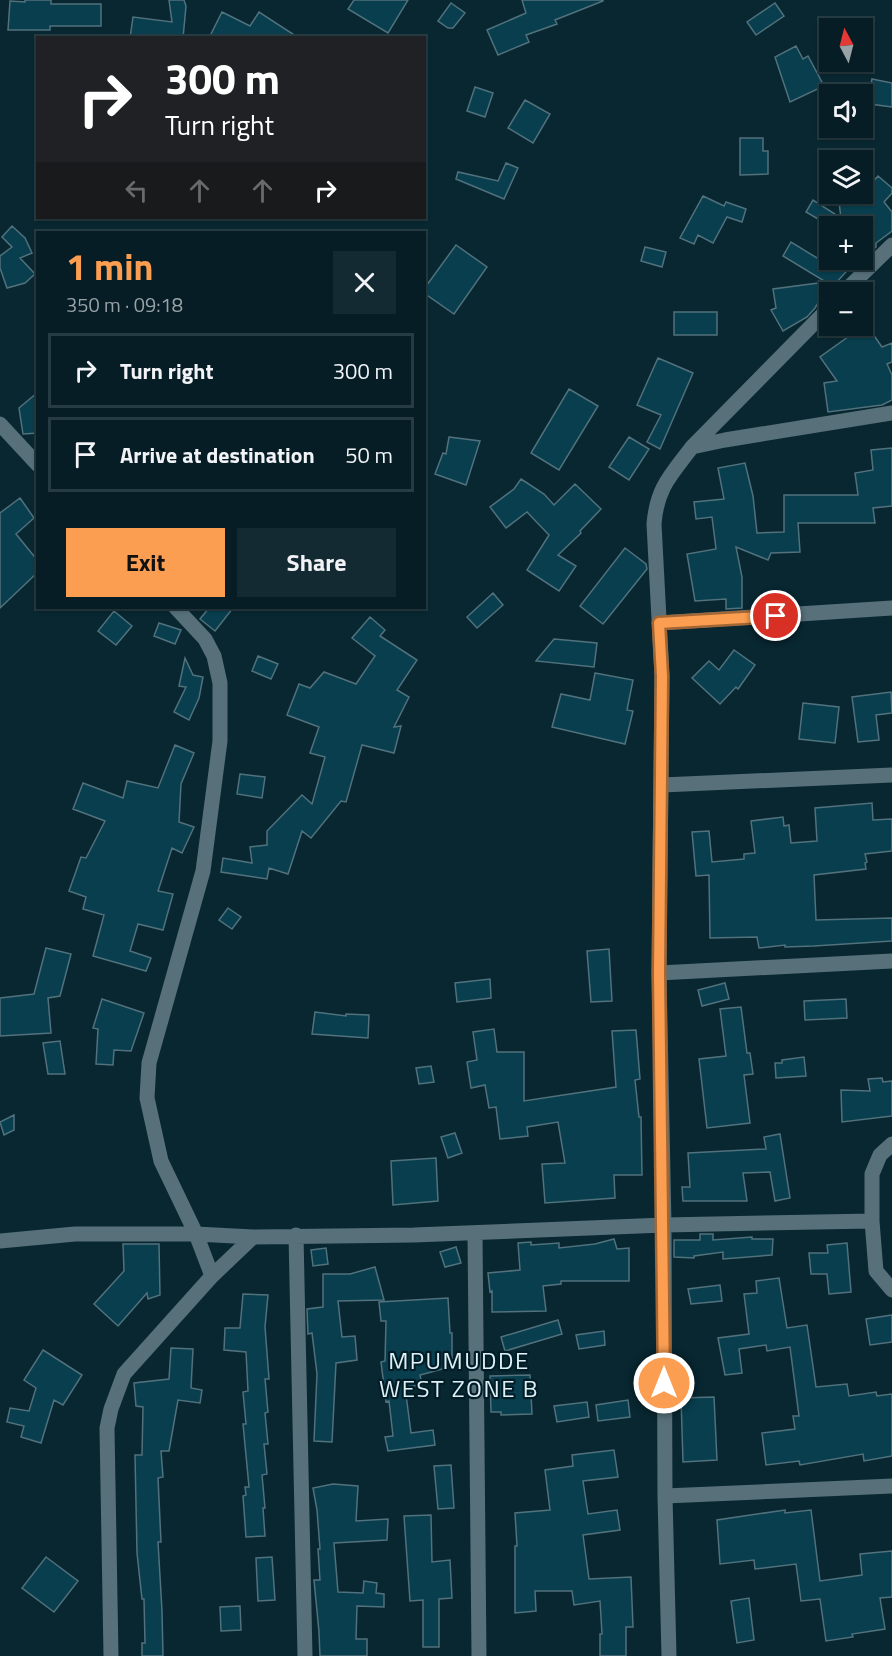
<!DOCTYPE html>
<html lang="en">
<head>
<meta charset="utf-8">
<style>
	:root { --surface:#061d25; --page:#142a32; --text:#f1f3f6; --muted:#98a2a7; --line:#273b42; --accent:#fb9e51 }
	body { margin:0; font-family:"Titillium Web",sans-serif; background:var(--page); color:var(--text); height:100vh; display:flex; flex-direction:column; font-size:22px; white-space:nowrap }
	* { box-sizing:border-box; margin:0 }
	p { font-size:20px; color:var(--muted) }
	.icon { flex:none; width:33px; height:33px; fill:none; stroke:currentColor; stroke-width:2; stroke-linecap:round; stroke-linejoin:round }
	.map { position:relative; flex:1; overflow:hidden }
	.details { position:absolute; left:36px; top:231px; width:390px; height:378px; display:flex; flex-direction:column; background:var(--surface); border-radius:0px; box-shadow:0 2px 4px #0004,0 0 0 2px var(--line) }
	.details>* { flex:none }
	.guide { position:absolute; left:36px; top:36px; width:390px; height:183px; border-radius:0px; box-shadow:0 2px 4px #0004,0 0 0 2px var(--line); background:#202124; color:#fff; overflow:hidden }
	.needle { width:39px; rotate:353deg }
	.buttons { position:absolute; left:819px; top:18px; display:grid; gap:12px }
	.buttons a { display:grid; place-items:center; width:54px; height:54px; border-radius:0px; background:var(--surface); box-shadow:0 2px 4px #0004,0 0 0 2px var(--line); font-size:30px }
	.pin { position:absolute; display:grid; place-items:center; width:51px; height:51px; color:#fff; margin:-26px; border:3px solid #fff; border-radius:50%; box-shadow:0 2px 6px #0007 }
	.me { position:absolute; width:66px; margin:-33px; rotate:0deg; stroke-linejoin:round; filter:drop-shadow(0 0 4px #0008) }
	.turn { display:flex; align-items:center; gap:21px; height:126px; padding:0 30px; font-size:27px }
	.turn .icon { width:78px; height:78px; stroke-width:2.5 }
	.turn b { display:block; font-size:42px; line-height:51px }
	.lanes { display:flex; align-items:center; height:57px; padding:0 30px; background:#0003; justify-content:center; gap:30px; direction:ltr }
	.lanes .off { opacity:.35 }
	.round { display:grid; place-items:center; flex:none; width:63px; height:63px; border-radius:0px; background:var(--page) }
	.overview { display:flex; align-items:center; justify-content:space-between; height:102px; padding:0 30px }
	h1 { font-size:36px; font-weight:700; line-height:45px; color:var(--accent) }
	.cta { display:flex; gap:12px; margin-top:auto; padding:12px 30px }
	.cta a { flex:1; height:69px; border-radius:0px; background:var(--accent); color:#111; font-size:24px; font-weight:700; line-height:69px; text-align:center }
	.cta a+a { background:var(--page); color:var(--text) }
	ul { padding:0; list-style:none }
	li { display:flex; align-items:center; gap:18px; height:75px; margin:0 12px 9px; padding:0 18px; border:3px solid var(--line); border-radius:0px }
	li div { flex:1 }
	li b { display:block; font-size:22px }
	li em { font-style:normal }
	.map>svg:first-child { display:block }
	.building { fill:#083e4e; stroke:#51717c; stroke-width:1.5 }
	.lines { fill:none; stroke-linecap:round; stroke-linejoin:round }
	.minor { stroke:#57707a; stroke-width:15 }
	.route-casing { stroke:#a36735; stroke-width:15 }
	.route { stroke:#fb9e51; stroke-width:10 }
	.labels { text-anchor:middle; stroke-width:4.5; stroke-linejoin:round; paint-order:stroke }
	.quarter-label { font-size:24px; letter-spacing:1.5px; fill:#deeff5; stroke:#001d27 }
</style>
</head>
<body>
<div class="map">
<svg width="892" height="1656" viewBox="0 0 892 1656">
	<rect width="100%" height="100%" fill="#082731"/>
	<path class="building" d="M25,0H51V4H101V26H50V30H8L10,1L25,2Z
		M169,0H184L186,6L183,38H130L133,17L172,22Z
		M354,0H408L388,33L348,9Z
		M522,0H603V1L555,20L557,24L526,35L529,42L498,55L487,30L526,13Z
		M451,3L465,13L453,28H448L438,21Z
		M775,3L784,16L756,35L747,22Z
		M222,12L250,26L259,12L299,38H209Z
		M796,46L803,59L808,56L824,86L790,102L775,57Z
		M872,79L892,83V107L870,104L872,94H869Z
		M475,87L493,93L485,117L467,111Z
		M525,100L550,114L533,143L508,128Z
		M740,138H763V151H768V174L740,175Z
		M506,163L518,168L504,199L456,179L458,172L498,181Z
		M878,176L892,188V193L884,202L892,212V231L876,243V247L865,257H862V226H830L806,212L813,200L841,218L838,194H862Z
		M703,196L724,206L726,202L746,209L742,222L727,217L713,243L698,235L694,244L680,238Z
		M12,226L25,238L32,253L20,258L35,274L25,283L7,288L0,268V256L12,247L2,237Z
		M830,239V260H857L833,286L830,283L815,308L807,317L783,331L771,310L776,308L773,289L826,282L783,256L791,242L817,258Z
		M456,245L487,267L454,314L424,293V289Z
		M645,247L666,252L662,267L641,261Z
		M674,312H717V335H674Z
		M866,324L882,347L892,343V362L887,364L892,375V400L882,405L828,412L824,383L837,381L820,357Z
		M658,358L693,373L660,449L647,442L661,415L637,405Z
		M569,389L598,406L559,470L531,453Z
		M38,392V433L23,434L19,408Z
		M449,437L480,441L466,485L435,474L443,453L446,454Z
		M629,437L649,449L629,480L609,467Z
		M892,448V506L873,508L875,523H798L800,552L771,553L768,560L736,547L742,577V608L726,609V599L695,601L687,554L716,549L712,517L696,519L694,502L724,499L718,468L745,463L753,496L757,533L784,532V495H858L855,473L873,470L871,450Z
		M521,479L544,494L554,505L575,484L601,509L580,531L581,533L558,555L576,566L559,591L527,570L549,535L527,512L506,528L490,507L514,489Z
		M20,498L34,518L16,534L38,561V572L0,608V513Z
		M625,548L646,564L647,569L603,624L580,606Z
		M493,593L503,605L477,628L467,617Z
		M209,608H233L215,631L200,619Z
		M114,611L132,626L116,645L98,631Z
		M370,617L385,630L380,636L417,660L397,690L409,697L394,727L401,726L394,753L362,745L346,802L341,801L311,838L302,831L288,874L269,868L267,879L221,872L223,858L252,863L250,847L267,845V831L302,795L312,804L325,757L310,753L319,727L287,715L299,684L310,688L324,672L356,684L375,656L352,638Z
		M159,623L181,630L175,644L154,636Z
		M554,639L597,643L594,667L536,661Z
		M734,650L755,665L738,689L736,687L720,704L692,678L709,661L719,670Z
		M258,656L278,664L271,679L252,671Z
		M185,658L193,675L203,677L199,698L189,720L174,712L186,687L179,686Z
		M595,673L633,680L627,710L633,711L625,744L552,727L561,694L590,700Z
		M891,692L892,713L876,715L879,740L858,742L852,697Z
		M803,703L839,707L835,743L799,739Z
		M175,745L194,753L181,784L179,822L194,827L182,853L172,848L158,891L173,894L163,930L138,924L130,951L151,958L146,971L93,956L104,915L83,909L86,897L69,891L81,857L86,858L105,821L73,809L83,783L123,798L127,781L158,788Z
		M240,774L265,777L262,798L237,794Z
		M872,803L873,820L892,819V851L865,854L867,862L865,863L866,869L814,875L816,920L892,918V941L814,946L785,947V945L759,948L757,937L710,938L709,875L696,876L692,832L709,831L712,862L744,859V854L755,853L751,821L783,817L784,826L789,825L791,843L817,841L815,808Z
		M228,908L241,917L232,929L219,920Z
		M46,948L71,954L60,996L48,998L51,1033L0,1036V998L34,994Z
		M609,949L612,1001L591,1002L587,951Z
		M490,979L491,998L457,1002L455,983Z
		M725,983L729,999L702,1006L698,990Z
		M102,999L144,1013L131,1051L114,1050L113,1065L96,1064L98,1029L93,1028Z
		M846,999L847,1018L805,1020L804,1001Z
		M741,1007L747,1053H750L753,1074L744,1075L750,1123L707,1128L699,1059L726,1056L720,1009Z
		M315,1012L346,1016V1014L369,1015L368,1038L312,1034Z
		M494,1029L497,1052H524V1101L616,1087L612,1031L636,1030L640,1079L635,1080L639,1117H641L642,1175H614L615,1198L545,1203L542,1164L565,1163L558,1122L527,1127L528,1136L500,1139L496,1107L489,1108L485,1085L471,1088L467,1062L477,1060L473,1032Z
		M60,1041L65,1074H48L43,1043Z
		M804,1057L806,1076L776,1078L775,1063H782V1060Z
		M431,1066L434,1082L419,1084L416,1068Z
		M882,1078L883,1082L892,1081V1116L842,1122L841,1090L870,1091L868,1079Z
		M14,1115V1130L4,1135L0,1122Z
		M455,1133L462,1153L448,1158L441,1137Z
		M780,1134L790,1198L775,1201L770,1172L743,1173L747,1201H683L682,1187H690L688,1153L766,1149L764,1137Z
		M436,1158L438,1201L393,1205L391,1161Z
		M700,1234H713V1240L752,1237V1239H773L772,1255L723,1259V1252L694,1256V1258L674,1257V1240H700Z
		M614,1239L617,1249L629,1248V1281H561V1284L543,1286L546,1311L492,1312V1291L490,1292L488,1273L520,1270L518,1243L531,1242V1245L559,1243V1248L595,1244Z
		M847,1243L851,1292L829,1294L827,1274H811L809,1253H828L827,1245Z
		M123,1244H159L160,1295L148,1299L147,1293L118,1326L94,1304L124,1271Z
		M456,1247L461,1263L445,1267L440,1252Z
		M326,1248L328,1264L313,1266L311,1250Z
		M375,1267L384,1300L338,1301L342,1337L355,1336L357,1360L336,1363L332,1442L314,1441L317,1374L312,1333L308,1334L307,1309L323,1307V1274H350Z
		M779,1278L787,1328L807,1325L816,1387L847,1384L849,1396L876,1392L877,1396L892,1394V1456L864,1461L863,1454L800,1465L799,1461L766,1465L762,1433L795,1429L793,1416H799L790,1347L767,1351L766,1345L739,1349L742,1373L725,1375L718,1338L749,1334L744,1294L757,1293L756,1281Z
		M720,1285L722,1301L691,1304L688,1289Z
		M243,1294L268,1295L265,1327L269,1379H265L268,1412L265,1413L268,1444H264L267,1474L262,1475L265,1508H263L265,1536L246,1537L243,1496L246,1495L245,1487H249L243,1424H246L243,1392L248,1391L246,1352L224,1350L225,1328H240Z
		M448,1298L450,1333H452V1359H449L450,1367L420,1375L422,1385L405,1387L411,1433L433,1430L435,1445L388,1451L385,1437L393,1436L389,1401L386,1402L381,1362L385,1361L386,1321H381L379,1302Z
		M892,1315V1342L870,1345L866,1319Z
		M558,1320L562,1334L505,1351L501,1337Z
		M604,1331L605,1345L579,1349L576,1335Z
		M171,1348L193,1349L191,1388L202,1390L200,1403L178,1400L169,1451H161L163,1477L158,1478L161,1542H158L162,1611L163,1656H142V1643H145L144,1599H142L137,1553L135,1455H142L143,1407L136,1406L134,1383L169,1379Z
		M43,1350L82,1375L63,1405L54,1400L41,1443L21,1437L24,1426L7,1422L10,1408L29,1411L36,1388L24,1380Z
		M530,1375L532,1414L501,1415V1412H491L490,1376Z
		M714,1397L717,1460L683,1462L681,1398Z
		M628,1400L630,1417L598,1421L596,1405Z
		M587,1402L589,1417L557,1422L554,1406Z
		M614,1450L618,1477L583,1481L588,1514L617,1510L620,1530L583,1535L589,1579L631,1577L633,1627H626V1656H600V1634H602L600,1601L574,1605L572,1591H535L536,1611L515,1613V1546H517L515,1513L550,1510L545,1470L573,1466L572,1455Z
		M451,1465L454,1508L438,1509L434,1466Z
		M333,1484L358,1486L356,1521L388,1519L387,1540L334,1543L338,1592L363,1593L364,1581L377,1583L376,1593L384,1594V1607L357,1606L356,1639H367V1656H320L319,1632L314,1580H320L318,1549H320L317,1510L313,1488Z
		M785,1510V1513L811,1510L820,1581L862,1575L860,1554L892,1551V1597L880,1598L885,1629L852,1634L853,1637L826,1641L820,1599L801,1601L796,1564L755,1569L754,1560L720,1564L717,1520Z
		M431,1515L432,1562L450,1560L452,1598L439,1599V1647H423V1600L410,1601L404,1516Z
		M46,1557L78,1581L54,1612L22,1588Z
		M272,1557L275,1600L258,1601L256,1558Z
		M749,1598L754,1640L737,1643L731,1601Z
		M240,1606L241,1630L221,1631L220,1607Z"/>
	<g class="lines">
		<path class="minor" d="M844,292L892,245
			M0,424L38,465
			M692,447L830,307
			M176,608L205,639L214,656L220,683V741L203,871L149,1063L147,1098L161,1161L196,1234L212,1276
			M659,623L892,608
			M662,785L892,775
			M659,973L892,961
			M892,1144L880,1155L872,1174V1221L876,1271L892,1290
			M475,1233L479,1656
			M296,1235L305,1656
			M0,1241L75,1234H196L253,1237L414,1235L664,1225L872,1221
			M665,1496L892,1486
			M111,1656L107,1428L111,1409L124,1374L212,1276L253,1237
			M669,1656L665,1496L664,1225L659,973L662,676L654,524C657,487 671,475 692,447L725,440L892,413"/>
	</g>
	<g class="lines">
		<g class="route-casing">
			<path id="route" d="M664,1383L659,973L662,676L659,623L776,616"/>
		</g>
		<use href="#route" class="route"/>
	</g>
	<g class="labels">
		<g class="quarter-label">
			<text x="459" y="1369">MPUMUDDE<tspan x="459" dy="28">WEST ZONE B</tspan></text>
		</g>
	</g>
</svg>
<div class="buttons">
<a><svg class="needle" viewBox="-14 -14 28 28"><path d="M0-13l5 13h-10z" fill="#e53935"/><path d="M0 13l5-13h-10z" fill="#98a2a7"/></svg></a>
<a><svg class="icon" aria-label="sound" viewBox="0 0 24 24"><path d="M4 9h4l5-4v14l-5-4H4zM17 9q2 3 0 6"/></svg></a>
<a><svg class="icon" aria-label="layers" viewBox="0 0 24 24"><path d="M12 4l9 5-9 5-9-5zM3 14l9 5 9-5"/></svg></a>
<a>+</a>
<a>−</a>
</div>
<div class="pin" style="left:776px;top:616px;background:#d93025"><svg class="icon" aria-label="arrive" viewBox="0 0 24 24"><path d="M6 21V4h12l-3 4 3 4H6"/></svg></div>
<svg class="me" style="left:664px;top:1383px" viewBox="-20 -20 40 40"><circle r="17" fill="#fb9e51" stroke="#fff" stroke-width="3"/><path d="M0-11L8 9 0 5-8 9z" fill="#fff"/></svg>
<div class="guide">
<div class="turn"><svg class="icon" aria-label="right" viewBox="0 0 24 24"><path d="M7 20v-9h11M14 6l5 5-5 5"/></svg><div><b>300 m</b>Turn right</div></div>
<div class="lanes"><svg class="icon off" aria-label="left" viewBox="0 0 24 24"><path d="M17 20v-9H6M10 6l-5 5 5 5"/></svg><svg class="icon off" aria-label="ahead" viewBox="0 0 24 24"><path d="M12 20V5M6 11l6-6 6 6"/></svg><svg class="icon off" aria-label="ahead" viewBox="0 0 24 24"><path d="M12 20V5M6 11l6-6 6 6"/></svg><svg class="icon" aria-label="right" viewBox="0 0 24 24"><path d="M7 20v-9h11M14 6l5 5-5 5"/></svg></div>
</div>
<section class="details">
<div class="overview"><div><h1>1 min</h1><p>350 m · 09:18</p></div><a class="round"><svg class="icon" aria-label="close" viewBox="0 0 24 24"><path d="M6 6l12 12M18 6L6 18"/></svg></a></div>
<ul>
<li><svg class="icon" aria-label="right" viewBox="0 0 24 24"><path d="M7 20v-9h11M14 6l5 5-5 5"/></svg><div><b>Turn right</b></div><em>300 m</em></li>
<li><svg class="icon" aria-label="arrive" viewBox="0 0 24 24"><path d="M6 21V4h12l-3 4 3 4H6"/></svg><div><b>Arrive at destination</b></div><em>50 m</em></li>
</ul>
<div class="cta"><a>Exit</a><a>Share</a></div>
</section>
</div>
</body>
</html>
